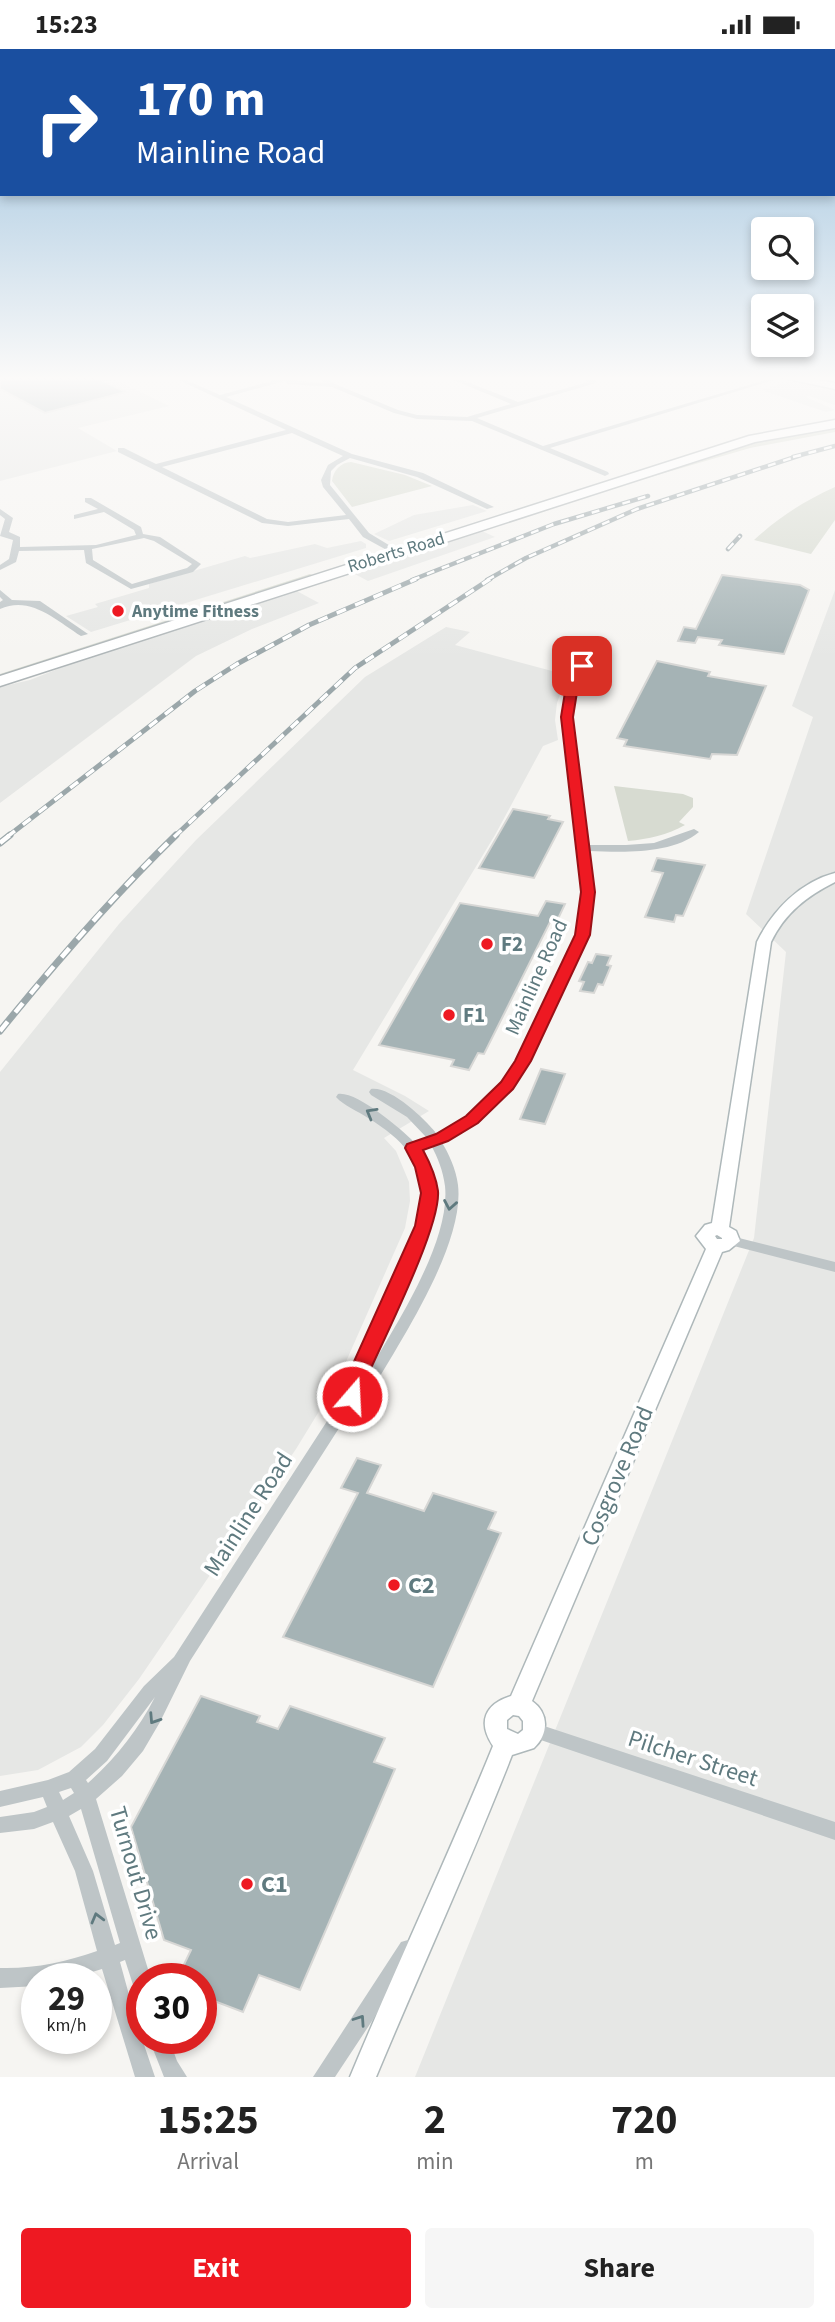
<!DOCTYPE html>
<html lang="en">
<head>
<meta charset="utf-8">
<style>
	:root { --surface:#fff; --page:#f6f6f6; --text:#222; --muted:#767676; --accent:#ee1922 }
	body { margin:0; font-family:"Source Sans 3",sans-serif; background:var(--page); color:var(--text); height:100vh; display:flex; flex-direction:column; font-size:26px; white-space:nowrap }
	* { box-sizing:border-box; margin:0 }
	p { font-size:23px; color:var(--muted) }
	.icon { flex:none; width:38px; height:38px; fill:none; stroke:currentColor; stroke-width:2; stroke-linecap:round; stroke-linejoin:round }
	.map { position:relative; height:2028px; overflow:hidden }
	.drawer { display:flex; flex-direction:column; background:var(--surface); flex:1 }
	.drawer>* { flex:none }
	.banner { position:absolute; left:0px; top:0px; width:836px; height:147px; box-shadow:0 4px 10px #0003; background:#1a4fa0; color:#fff; overflow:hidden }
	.buttons { position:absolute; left:751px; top:168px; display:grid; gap:14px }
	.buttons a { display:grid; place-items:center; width:63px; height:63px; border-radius:7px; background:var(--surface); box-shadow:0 4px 10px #0003; font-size:35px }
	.speed { position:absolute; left:21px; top:1914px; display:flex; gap:14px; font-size:35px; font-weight:700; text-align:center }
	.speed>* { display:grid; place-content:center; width:91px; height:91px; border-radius:50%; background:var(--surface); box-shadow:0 4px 10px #0003; line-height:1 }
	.speed small { font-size:18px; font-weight:400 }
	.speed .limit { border:10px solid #d22; background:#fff; color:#111 }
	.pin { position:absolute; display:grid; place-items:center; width:60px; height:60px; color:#fff; margin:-30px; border-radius:14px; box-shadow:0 4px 10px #0006 }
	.me { position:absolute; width:77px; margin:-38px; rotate:19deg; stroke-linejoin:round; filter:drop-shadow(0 0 5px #0008) }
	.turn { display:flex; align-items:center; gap:24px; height:147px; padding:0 21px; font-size:32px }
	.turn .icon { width:91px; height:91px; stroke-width:2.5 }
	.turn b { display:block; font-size:49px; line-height:60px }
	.eta { display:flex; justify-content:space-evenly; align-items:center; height:119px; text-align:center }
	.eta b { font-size:42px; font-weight:700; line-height:49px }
	.primary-button { display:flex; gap:14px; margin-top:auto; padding:14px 21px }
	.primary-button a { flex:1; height:80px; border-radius:7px; background:var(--accent); color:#fff; font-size:28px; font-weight:700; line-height:80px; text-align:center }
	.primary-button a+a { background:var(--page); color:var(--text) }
	.status { display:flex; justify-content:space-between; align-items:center; height:49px; padding:0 35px; background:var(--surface); direction:ltr }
	.status svg { height:19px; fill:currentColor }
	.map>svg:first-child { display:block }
	.built { fill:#e6e7e5 }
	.green { fill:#d7dbd1 }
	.building { fill:#a5b3b5; stroke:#d7d7d5; stroke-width:2 }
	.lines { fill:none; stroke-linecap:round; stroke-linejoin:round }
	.secondary-casing { stroke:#aeb8ba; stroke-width:3 }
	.highway-casing { stroke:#afb6b8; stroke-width:3 }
	.street { fill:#bec5c7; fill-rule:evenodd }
	.secondary { fill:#fff; fill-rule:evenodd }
	.highway { fill:#fff; fill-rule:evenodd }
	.rail-far2-casing { stroke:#9ba7aa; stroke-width:4.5 }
	.rail-far1-casing { stroke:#9ba7aa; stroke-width:5 }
	.rail-casing { stroke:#9ba7aa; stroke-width:7 }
	.rail-far2 { stroke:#fff; stroke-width:2.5; stroke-dasharray:8; stroke-linecap:butt }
	.rail-far1 { stroke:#fff; stroke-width:3.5; stroke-dasharray:10; stroke-linecap:butt }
	.rail { stroke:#fff; stroke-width:4.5; stroke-dasharray:12; stroke-linecap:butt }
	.oneway { stroke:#5f7a7f }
	.route { fill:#ee1922; stroke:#9b1016; stroke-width:2 }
	.poi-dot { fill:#ee1922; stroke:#fff; stroke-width:2.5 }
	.labels { text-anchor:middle; stroke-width:7; stroke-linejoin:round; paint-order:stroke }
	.far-street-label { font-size:18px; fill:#5f7a7f; stroke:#fff }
	.far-poi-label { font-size:18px; font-weight:bold; fill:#5f7a7f; stroke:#fff; text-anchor:start }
	.poi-label { font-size:21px; font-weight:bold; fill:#5f7a7f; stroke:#fff; text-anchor:start }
	.street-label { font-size:21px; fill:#5f7a7f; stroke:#fff }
	.near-street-label { font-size:24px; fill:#5f7a7f; stroke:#fff }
	.near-poi-label { font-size:24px; font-weight:bold; fill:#5f7a7f; stroke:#fff; text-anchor:start }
</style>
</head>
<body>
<div class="status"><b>15:23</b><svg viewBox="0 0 49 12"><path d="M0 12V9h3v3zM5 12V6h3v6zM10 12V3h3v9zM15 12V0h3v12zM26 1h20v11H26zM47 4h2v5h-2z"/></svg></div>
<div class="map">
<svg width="835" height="2028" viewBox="0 0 835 2028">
	<rect width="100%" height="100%" fill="#f6f5f2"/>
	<path class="built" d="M0,327H108L169,357L78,379L117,402L0,432Z
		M791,332L835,340V356L809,347L806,348L835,361L826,363L761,341Z
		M473,456L487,462L389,492L374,485L414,466Z
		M482,482L495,488L368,532L351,523Z
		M361,492L366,495V499L91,583L66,567L98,558L95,555L149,539V535L245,507L250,509L315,495L327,499Z
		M295,541L319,554L252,580L196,607L0,754V638L30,631L88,608Z
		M835,541V2028H415L754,1189L786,903L746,865L813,668L792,657Z
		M446,578L470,583L455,596L567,626L557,654L555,671L558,691L543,697L495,786L353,1021L405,1047L429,1062L384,1089L396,1102L409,1133L410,1152L405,1179L337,1333L296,1400L139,1630L103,1676L81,1698L38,1721L0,1727V1023L119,875L196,791L365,628Z"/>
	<path class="green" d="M835,377V383L750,399L579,449L768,388Z
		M351,413L405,426L432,437L352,458L332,432C333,422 341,413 351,413Z
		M835,438V471L811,505L754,491C779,468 804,452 835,438Z
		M310,525L312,526L0,627V625Z
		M614,737L683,745L693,749V758L679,773L685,776C667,786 649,790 628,792Z"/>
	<path class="building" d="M0,327H93L126,343L45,364L0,340Z
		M722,526L800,536L809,541L784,605L719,596L722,591L698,588L695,594L678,592L684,578L696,580Z
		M657,612L710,623L708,627L766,637L737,706L712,705L710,710L624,697L627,691L617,689Z
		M513,760L550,767L548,770L563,773L534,829L479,819Z
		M657,809L705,816L683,867L676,866L674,873L645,868L663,824L652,822Z
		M546,852L565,855L557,872L551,871L484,1005L478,1004L469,1021L451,1017L454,1011L379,996L460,854L538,867Z
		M596,905L611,907L607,916L611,917L603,936L598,935L594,944L580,942L584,933L579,932L588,913L592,914Z
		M541,1020L565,1025L545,1075L520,1070Z
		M357,1409L381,1416L367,1444L424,1462L433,1444L496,1463L488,1480L501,1484L433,1638L283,1588L358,1444L341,1439Z
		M201,1647L260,1667L257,1673L278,1680L290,1657L385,1689L374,1713L395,1720L300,1941L259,1926L243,1963L201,1947V1930H177L191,1901L164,1891L131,1778Z"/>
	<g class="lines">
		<g class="secondary-casing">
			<path id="secondary" d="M835,824V833C807,847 785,864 771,893L729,1178L736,1182L740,1192L729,1201L722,1203L532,1652C549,1664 549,1685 534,1699L512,1706C470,1814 421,1920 376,2028H350C396,1917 448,1808 493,1697C477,1673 485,1655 511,1647L706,1200L696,1187L705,1176L712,1174L757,893C772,862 800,833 835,824ZM717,1186L722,1189V1190H717L715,1187ZM513,1666L519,1667L523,1672V1681L518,1685L507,1680V1671Z"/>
		</g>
		<g class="highway-casing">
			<path id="highway" d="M774,327H796L835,334V340Z
				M835,371V379L755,393L0,637V627L749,387Z"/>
		</g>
		<path class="street" d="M170,327H177L220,346L290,327H299L289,331L325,334L317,327H324L335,335L398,361L417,366L467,368L511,355L444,327H452L518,353L588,333L580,327H587L596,332V334L477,369L543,397L779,327H787L550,399L608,423L609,425L605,427L472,372L417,370L394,364L332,338L288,335L285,332L226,348L352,405L423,424L494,458L487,460L417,428L350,409L337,416L331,422L330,436L369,484L397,501V505H394L363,488L349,470L288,477L262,474L118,403V399H124L156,415L286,381ZM292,384L343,407L328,416L321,431L323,438L346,466L288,473L267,470L162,418Z
			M85,449H91L141,478L143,485L160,488L201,515L193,523L131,540L86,514L84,501L19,502L16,513L0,521V516L9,510L13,491L0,487L5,470L0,466V460L13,469L9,483L20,488V498L96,496L136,486L134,481L104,463L74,470V466L98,460L85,453ZM144,489L154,492L192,515L187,519L132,535L93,511L92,500Z
			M0,541L12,551L40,552L88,585L81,587C56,571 30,546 0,560V553L3,551L0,548Z
			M582,614L586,617L577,637L572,660L588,796H626L654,794L694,780L699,783C671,806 623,803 589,802C592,828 594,852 590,877C585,902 571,924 561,947C528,1015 515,1058 441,1092C449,1105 456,1120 458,1136C465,1196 399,1294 369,1346L357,1351L190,1612L160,1673L143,1702L122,1727L96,1750L151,1930H142V1945L135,1942L125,1911L120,1913L137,1975L155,2028H135L102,1920L69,1930H37V1937L0,1939V1919C34,1920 65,1913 97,1902L75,1822L53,1773L34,1780L0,1784V1768L34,1763L47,1758L43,1748L0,1758V1742L48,1731L69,1723L95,1700L144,1637L174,1608L344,1346L345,1339L416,1178C430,1124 415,1098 368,1069C358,1062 344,1057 336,1048L338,1045C357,1042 401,1080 414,1093L426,1088L407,1068L371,1046L369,1043L371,1040C390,1037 424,1069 436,1084L455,1075L484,1055L503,1035L517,1012L572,899L578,878L583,843L562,660C566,645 569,624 582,614ZM431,1096C438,1109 443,1122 445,1137C451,1194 392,1282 364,1330L430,1178C437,1147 438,1129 420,1101ZM155,1648C138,1681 116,1709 88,1734L86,1731L107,1712ZM71,1739L74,1744L63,1751L59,1743ZM81,1760L120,1894L115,1896L93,1822L69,1767Z
			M731,1187L835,1213V1223L726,1195L724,1192L726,1189Z
			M535,1674L835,1773V1791L529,1687L526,1682L529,1677Z
			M408,1891L415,1893L418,1900L415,1907L335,2028H313L401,1893Z
			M149,1990H169L177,2012L187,2028H164Z"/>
		<use href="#secondary" class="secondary"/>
		<use href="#highway" class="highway"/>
		<g class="rail-far2-casing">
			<path id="rail-far2" d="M793,408L835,397
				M728,500L740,487
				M412,531L554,475L648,447
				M487,531L526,509L637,460L801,406"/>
		</g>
		<g class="rail-far1-casing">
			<path id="rail-far1" d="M7,788L195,642L237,615L309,576L416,530
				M174,788L355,619L490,530"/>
		</g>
		<g class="rail-casing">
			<path id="rail" d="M0,794L10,786
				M0,982C56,913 112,848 176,786"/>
		</g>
		<use href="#rail-far2" class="rail-far2"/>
		<use href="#rail-far1" class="rail-far1"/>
		<use href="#rail" class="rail"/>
	</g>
	<defs><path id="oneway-chevron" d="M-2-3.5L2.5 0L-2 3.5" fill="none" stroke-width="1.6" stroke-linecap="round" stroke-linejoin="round" transform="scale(1.75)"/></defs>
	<g class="oneway">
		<use href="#oneway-chevron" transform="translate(371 1064) rotate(-150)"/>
		<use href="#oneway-chevron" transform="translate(450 1156) rotate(100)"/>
		<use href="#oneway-chevron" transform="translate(154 1670) rotate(123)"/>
		<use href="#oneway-chevron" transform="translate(97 1869) rotate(-105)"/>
		<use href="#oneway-chevron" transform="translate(360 1971) rotate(-56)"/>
	</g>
	<linearGradient id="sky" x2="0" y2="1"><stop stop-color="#93bcdb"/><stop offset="0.54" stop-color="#fbfaf9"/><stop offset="1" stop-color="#fbfaf9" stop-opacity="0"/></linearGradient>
	<rect width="835" height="610" fill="url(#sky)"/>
	<path class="route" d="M578,614L588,617L578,637L573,668L595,843L590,886L531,1012L513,1040L478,1074L448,1092L423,1101C430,1114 436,1127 438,1142C441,1179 379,1299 362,1339L358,1352L352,1354L345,1352L342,1339L415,1177L421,1144L415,1118L405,1099L407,1095L436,1085L466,1067L501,1033L515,1012L575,886L581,843L561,668L566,637Z"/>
	<g class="poi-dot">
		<circle cx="118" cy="562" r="7"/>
		<circle cx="487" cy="895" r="7"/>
		<circle cx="449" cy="966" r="7"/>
		<circle cx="394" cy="1536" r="7"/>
		<circle cx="247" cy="1835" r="7"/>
	</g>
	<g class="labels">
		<g class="far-street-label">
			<text transform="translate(396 503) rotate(-17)" y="6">Roberts Road</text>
		</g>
		<g class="far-poi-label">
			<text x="132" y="568">Anytime Fitness</text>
		</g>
		<g class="poi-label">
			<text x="501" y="902">F2</text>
			<text x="463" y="973">F1</text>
		</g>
		<g class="street-label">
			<text transform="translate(536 928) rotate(-66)" y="7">Mainline Road</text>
		</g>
		<g class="near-street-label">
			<text transform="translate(617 1427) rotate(-67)" y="8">Cosgrove Road</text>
			<text transform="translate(248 1465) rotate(-57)" y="8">Mainline Road</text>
			<text transform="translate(693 1709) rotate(18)" y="8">Pilcher Street</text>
			<text transform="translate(136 1824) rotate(74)" y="8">Turnout Drive</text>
		</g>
		<g class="near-poi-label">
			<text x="408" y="1544">C2</text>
			<text x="261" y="1843">C1</text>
		</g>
	</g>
</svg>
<div class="buttons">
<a><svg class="icon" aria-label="search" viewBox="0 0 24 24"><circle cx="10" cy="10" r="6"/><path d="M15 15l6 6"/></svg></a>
<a><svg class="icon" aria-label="layers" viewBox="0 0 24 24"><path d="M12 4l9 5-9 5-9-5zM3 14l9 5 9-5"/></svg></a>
</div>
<div class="speed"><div>29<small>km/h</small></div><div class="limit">30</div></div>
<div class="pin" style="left:582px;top:617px;background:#d93025"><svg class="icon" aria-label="arrive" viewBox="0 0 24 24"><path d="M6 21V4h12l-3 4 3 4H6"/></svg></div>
<svg class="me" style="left:352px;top:1347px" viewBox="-20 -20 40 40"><circle r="17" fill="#ee1922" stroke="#fff" stroke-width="3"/><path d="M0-11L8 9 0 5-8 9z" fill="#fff"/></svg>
<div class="banner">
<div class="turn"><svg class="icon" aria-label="right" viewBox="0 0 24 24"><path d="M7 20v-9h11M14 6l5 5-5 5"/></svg><div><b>170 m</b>Mainline Road</div></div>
</div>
</div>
<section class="drawer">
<div class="eta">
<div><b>15:25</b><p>Arrival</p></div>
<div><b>2</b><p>min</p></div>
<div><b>720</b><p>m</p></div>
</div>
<div class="primary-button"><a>Exit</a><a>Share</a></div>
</section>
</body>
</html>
